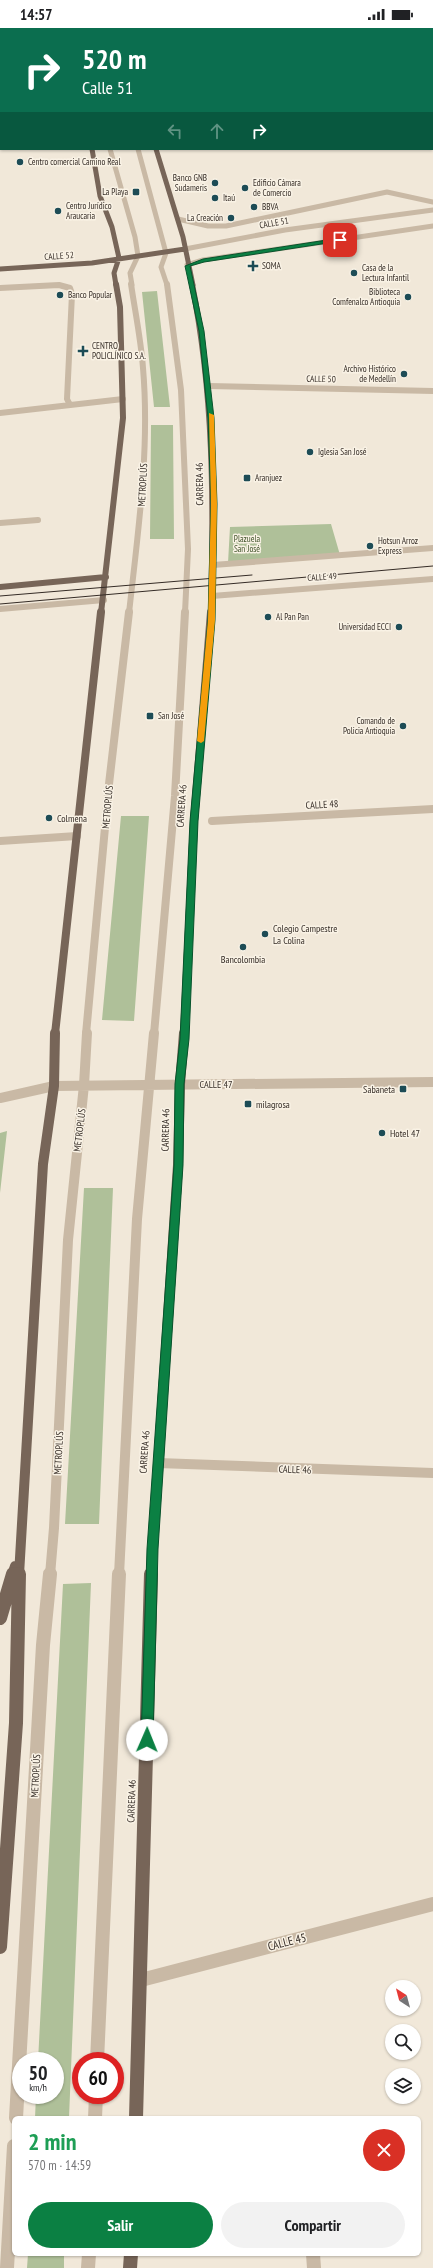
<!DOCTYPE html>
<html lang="es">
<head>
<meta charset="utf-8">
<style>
	:root { --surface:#fff; --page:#f2f2f2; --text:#202124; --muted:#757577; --accent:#0b8043 }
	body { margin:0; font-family:"PT Sans Narrow",sans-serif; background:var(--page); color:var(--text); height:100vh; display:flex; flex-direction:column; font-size:15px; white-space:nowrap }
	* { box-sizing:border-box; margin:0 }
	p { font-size:13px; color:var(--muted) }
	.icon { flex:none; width:22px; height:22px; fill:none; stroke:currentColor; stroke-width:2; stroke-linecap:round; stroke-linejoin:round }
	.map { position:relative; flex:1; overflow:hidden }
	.drawer { position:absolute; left:12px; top:2088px; width:409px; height:140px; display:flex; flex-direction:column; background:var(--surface); border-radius:6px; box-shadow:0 1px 3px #0004 }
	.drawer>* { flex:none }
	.guide { position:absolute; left:0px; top:0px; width:433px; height:122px; box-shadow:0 1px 3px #0004; background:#0b6e4f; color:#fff; overflow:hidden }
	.needle { width:26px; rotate:324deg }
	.fabs { position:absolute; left:385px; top:1952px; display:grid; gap:8px }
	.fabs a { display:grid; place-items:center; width:36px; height:36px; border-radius:50%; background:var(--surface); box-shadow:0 1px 3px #0004; font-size:20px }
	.speed { position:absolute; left:12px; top:2024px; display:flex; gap:8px; font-size:20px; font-weight:700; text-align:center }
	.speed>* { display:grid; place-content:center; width:52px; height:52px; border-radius:50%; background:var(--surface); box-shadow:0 1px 3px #0004; line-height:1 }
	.speed small { font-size:10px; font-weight:400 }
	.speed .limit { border:6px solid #d22; background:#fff; color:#111 }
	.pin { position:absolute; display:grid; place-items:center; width:34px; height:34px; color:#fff; margin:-17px; border-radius:8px; box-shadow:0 2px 6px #0006 }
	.me { position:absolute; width:44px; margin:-22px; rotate:1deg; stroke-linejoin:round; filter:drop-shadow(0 0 3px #0008) }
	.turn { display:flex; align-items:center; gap:14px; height:84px; padding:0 16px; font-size:18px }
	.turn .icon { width:52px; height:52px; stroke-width:2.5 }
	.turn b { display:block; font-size:28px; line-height:34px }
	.lanes { display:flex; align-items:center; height:38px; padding:0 16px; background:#0003; justify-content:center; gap:20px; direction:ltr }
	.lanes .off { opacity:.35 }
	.round { display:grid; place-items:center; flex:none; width:42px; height:42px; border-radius:21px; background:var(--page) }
	.head { display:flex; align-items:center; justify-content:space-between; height:68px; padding:0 16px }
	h1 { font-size:24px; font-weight:700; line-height:30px; color:#1e9e55 }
	.primary-button { display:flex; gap:8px; margin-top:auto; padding:8px 16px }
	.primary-button a { flex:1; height:46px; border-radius:24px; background:var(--accent); color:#fff; font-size:16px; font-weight:700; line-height:46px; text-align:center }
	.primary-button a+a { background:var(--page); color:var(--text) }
	.status { display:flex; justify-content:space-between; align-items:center; height:28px; padding:0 20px; background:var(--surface); direction:ltr }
	.status svg { height:11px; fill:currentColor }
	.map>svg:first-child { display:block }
	.green { fill:#afc099 }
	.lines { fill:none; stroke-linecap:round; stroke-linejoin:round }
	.minor-far4 { stroke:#c9b9a5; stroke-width:5 }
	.minor-far3 { stroke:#c9b9a5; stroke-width:6 }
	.minor-far2 { stroke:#c9b9a5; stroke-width:8 }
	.minor-far1 { stroke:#c9b9a5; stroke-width:10 }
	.minor { stroke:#c9b9a5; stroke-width:14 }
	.major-far4 { stroke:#776558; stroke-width:5 }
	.major-far3 { stroke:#776558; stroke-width:6 }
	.major-far2 { stroke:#776558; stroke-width:8 }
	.major-far1 { stroke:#776558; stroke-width:10 }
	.major { stroke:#776558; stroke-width:14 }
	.tram { stroke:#352c26; stroke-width:1 }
	.route { fill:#0b8043; stroke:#07532c }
	.slow { fill:#f59e0b }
	.poi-dot { fill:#1d4c56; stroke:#f9f2e5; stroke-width:1.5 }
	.labels { text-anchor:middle; stroke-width:3; stroke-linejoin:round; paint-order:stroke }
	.far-poi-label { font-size:9px; fill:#352c26; stroke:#f9f2e5; text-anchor:start }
	.far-street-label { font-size:9px; fill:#352c26; stroke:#f9f2e5 }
	.far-park-label { font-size:9px; fill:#40532b; stroke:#f9f2e5 }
	.street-label { font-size:10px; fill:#352c26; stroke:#f9f2e5 }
	.poi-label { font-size:10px; fill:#352c26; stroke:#f9f2e5; text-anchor:start }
	.near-street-label { font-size:12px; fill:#352c26; stroke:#f9f2e5 }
</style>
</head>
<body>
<div class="status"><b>14:57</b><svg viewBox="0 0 49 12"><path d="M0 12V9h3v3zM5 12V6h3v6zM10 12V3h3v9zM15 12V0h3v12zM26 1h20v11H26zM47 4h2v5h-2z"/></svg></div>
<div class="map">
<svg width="433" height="2240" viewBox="0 0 433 2240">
	<rect width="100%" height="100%" fill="#f1e8d9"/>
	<path class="green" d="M157,263L170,379H154L142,264Z
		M151,397H173L174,511H150Z
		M331,496L340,527L228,535L230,499Z
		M121,788H149L134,993L102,992Z
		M7,1103L0,1165V1105Z
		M84,1160H113L99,1496H65Z
		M91,1555L69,2090H35L36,2067H55V2033H38L63,1556Z
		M28,2226H64V2240H27Z"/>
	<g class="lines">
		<path class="minor-far4" d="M110,121L135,209L138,228L130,245L132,257
			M138,121L166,225L161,239L167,257
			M178,191L208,198H226L387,164L433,174
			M185,221L285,202L433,182
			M187,237L203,232L433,198"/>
		<path class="minor-far3" d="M167,256L181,362L188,521L185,585
			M0,260L59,257L70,260L72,266L67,371L70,377
			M209,358L433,363
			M0,385L123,371
			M0,495L38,492
			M213,537L433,520
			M212,568L433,551
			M0,581L104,572
			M129,585C138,504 150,421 143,340C141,312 135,283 131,256"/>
		<path class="minor-far2" d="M212,793L433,781
			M0,813L77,808
			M86,1006L109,756L129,584
			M154,1006L175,768L185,584"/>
		<path class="minor-far1" d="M0,1070L54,1058L433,1054
			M158,1435L433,1445
			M50,1547L54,1500L68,1212L84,1057L87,1005
			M119,1547L137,1191L154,1005"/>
		<path class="minor" d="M141,1952L433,1876
			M97,2033L119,1546
			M16,2090L43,1617L50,1546
			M95,2090L96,2067
			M313,2226L314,2240
			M7,2240L14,2118
			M88,2240L89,2226"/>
		<path class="major-far4" d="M92,121L100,168L112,199L119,230L114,245L116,257
			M156,121L183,209L193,257
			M0,241L92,235L185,221"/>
		<path class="major-far3" d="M192,256C214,365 214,474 211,585
			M0,559L106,549
			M101,585L123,390L120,279L116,256"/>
		<path class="major-far2" d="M55,1006L101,584
			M184,1006L194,793L211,584"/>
		<path class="major-far1" d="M12,1547L15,1538
			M19,1547L43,1136L54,1058L55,1005
			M151,1547L178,1137L180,1056L184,1005"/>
		<path class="major" d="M0,1590L13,1546
			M0,1919L16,1695L19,1546
			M136,2090L151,1546
			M130,2240L131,2226"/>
		<path class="tram" d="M0,568L252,547
			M0,576L433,538"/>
	</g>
	<path class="route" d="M340,210L341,213L204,234L190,238L204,303L214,390L217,476L215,592L198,793L189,1011L184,1056L183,1137L158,1521L153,1712L151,1716L147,1717L143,1716L141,1712L147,1521L174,1137L175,1056L180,1011L190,793L208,592L211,476L208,390L199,303L185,238L203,231Z"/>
	<path class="slow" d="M209,385L214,387L217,476L215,592L204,713L201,715L197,713L208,592L211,476Z"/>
	<g class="poi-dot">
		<circle cx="20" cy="134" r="4"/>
		<circle cx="215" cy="155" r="4"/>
		<circle cx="245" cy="160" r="4"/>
		<rect x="132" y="160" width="8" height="8" rx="2"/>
		<circle cx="215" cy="170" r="4"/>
		<circle cx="254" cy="179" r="4"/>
		<circle cx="58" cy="183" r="4"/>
		<circle cx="231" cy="190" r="4"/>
		<path d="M251 232h4v4h4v4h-4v4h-4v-4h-4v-4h4z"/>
		<circle cx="354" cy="245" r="4"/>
		<circle cx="60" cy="267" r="4"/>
		<circle cx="408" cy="269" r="4"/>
		<path d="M81 317h4v4h4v4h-4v4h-4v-4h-4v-4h4z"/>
		<circle cx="404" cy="346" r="4"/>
		<circle cx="310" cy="424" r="4"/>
		<rect x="243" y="446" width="8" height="8" rx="2"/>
		<circle cx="370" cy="518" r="4"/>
		<circle cx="268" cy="589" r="4"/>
		<circle cx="399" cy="599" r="4"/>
		<rect x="146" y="684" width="8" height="8" rx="2"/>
		<circle cx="403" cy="698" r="4"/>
		<circle cx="49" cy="790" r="4"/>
		<circle cx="265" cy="906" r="4"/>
		<circle cx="243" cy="919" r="4"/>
		<rect x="399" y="1057" width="8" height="8" rx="2"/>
		<rect x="244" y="1072" width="8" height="8" rx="2"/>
		<circle cx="382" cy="1105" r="4"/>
	</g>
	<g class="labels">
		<g class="far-poi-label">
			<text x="28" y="137">Centro comercial Camino Real</text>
			<text x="207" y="153" text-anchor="end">Banco GNB<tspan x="207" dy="10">Sudameris</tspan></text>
			<text x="253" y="158">Edificio Cámara<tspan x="253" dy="10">de Comercio</tspan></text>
			<text x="128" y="167" text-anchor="end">La Playa</text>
			<text x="223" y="173">Itaú</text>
			<text x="66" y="181">Centro Jurídico<tspan x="66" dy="10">Araucaria</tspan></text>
			<text x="262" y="182">BBVA</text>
			<text x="223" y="193" text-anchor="end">La Creación</text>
			<text x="262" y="241">SOMA</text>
			<text x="362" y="243">Casa de la<tspan x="362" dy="10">Lectura Infantil</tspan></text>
			<text x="400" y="267" text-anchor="end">Biblioteca<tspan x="400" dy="10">Comfenalco Antioquia</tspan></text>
			<text x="68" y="270">Banco Popular</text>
			<text x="92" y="321">CENTRO<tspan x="92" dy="10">POLICLÍNICO S.A.</tspan></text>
			<text x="396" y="344" text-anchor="end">Archivo Histórico<tspan x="396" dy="10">de Medellín</tspan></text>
			<text x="318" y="427">Iglesia San José</text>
			<text x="255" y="453">Aranjuez</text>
			<text x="378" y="516">Hotsun Arroz<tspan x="378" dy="10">Express</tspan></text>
			<text x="276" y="592">Al Pan Pan</text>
			<text x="391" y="602" text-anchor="end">Universidad ECCI</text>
			<text x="158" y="691">San José</text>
			<text x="395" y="696" text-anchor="end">Comando de<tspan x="395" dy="10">Policia Antioquia</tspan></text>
		</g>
		<g class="far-street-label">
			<text transform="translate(274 195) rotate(-10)" y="3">CALLE 51</text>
			<text transform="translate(59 228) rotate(-4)" y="3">CALLE 52</text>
			<text transform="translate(321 351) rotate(1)" y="3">CALLE 50</text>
			<text transform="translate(322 549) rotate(-4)" y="3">CALLE 49</text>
		</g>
		<g class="far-park-label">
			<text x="247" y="514">Plazuela<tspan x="247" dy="10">San José</tspan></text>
		</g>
		<g class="street-label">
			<text transform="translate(199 456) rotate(-91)" y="4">CARRERA 46</text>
			<text transform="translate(142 457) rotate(-87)" y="4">METROPLÚS</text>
			<text transform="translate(322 776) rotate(-3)" y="4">CALLE 48</text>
			<text transform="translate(181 778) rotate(-86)" y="4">CARRERA 46</text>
			<text transform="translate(107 779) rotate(-85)" y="4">METROPLÚS</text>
			<text x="216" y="1060">CALLE 47</text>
			<text transform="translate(79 1102) rotate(-83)" y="4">METROPLÚS</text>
			<text transform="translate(165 1102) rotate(-89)" y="4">CARRERA 46</text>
			<text transform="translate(144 1424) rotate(-86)" y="4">CARRERA 46</text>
			<text transform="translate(58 1425) rotate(-87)" y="4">METROPLÚS</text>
			<text transform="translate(295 1441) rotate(2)" y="4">CALLE 46</text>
			<text transform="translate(35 1748) rotate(-87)" y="4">METROPLÚS</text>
			<text transform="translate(131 1773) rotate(-88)" y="4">CARRERA 46</text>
		</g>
		<g class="poi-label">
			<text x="57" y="794">Colmena</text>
			<text x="273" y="904">Colegio Campestre<tspan x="273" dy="12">La Colina</tspan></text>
			<text x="243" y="935" text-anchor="middle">Bancolombia</text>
			<text x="395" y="1065" text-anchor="end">Sabaneta</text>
			<text x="256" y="1080">milagrosa</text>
			<text x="390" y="1109">Hotel 47</text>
		</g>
		<g class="near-street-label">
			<text transform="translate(287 1914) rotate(-14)" y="4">CALLE 45</text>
		</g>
	</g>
</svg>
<div class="fabs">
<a><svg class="needle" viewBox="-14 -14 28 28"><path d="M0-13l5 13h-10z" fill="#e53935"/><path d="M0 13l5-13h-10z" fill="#757577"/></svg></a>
<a><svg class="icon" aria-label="search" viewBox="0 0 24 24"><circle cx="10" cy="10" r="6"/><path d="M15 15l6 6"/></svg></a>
<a><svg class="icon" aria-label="layers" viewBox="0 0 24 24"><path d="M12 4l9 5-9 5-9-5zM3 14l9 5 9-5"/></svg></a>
</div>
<div class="speed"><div>50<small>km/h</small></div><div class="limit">60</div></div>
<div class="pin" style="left:340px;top:212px;background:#d93025"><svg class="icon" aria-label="arrive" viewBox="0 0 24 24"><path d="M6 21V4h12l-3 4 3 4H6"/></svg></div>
<svg class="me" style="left:147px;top:1712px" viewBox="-20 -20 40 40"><circle r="19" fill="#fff"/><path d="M0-13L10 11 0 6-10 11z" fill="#0b8043"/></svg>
<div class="guide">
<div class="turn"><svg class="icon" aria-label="right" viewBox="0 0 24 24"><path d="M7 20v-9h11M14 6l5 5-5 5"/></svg><div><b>520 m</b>Calle 51</div></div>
<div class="lanes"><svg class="icon off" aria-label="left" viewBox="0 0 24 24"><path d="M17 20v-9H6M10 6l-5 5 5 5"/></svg><svg class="icon off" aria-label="ahead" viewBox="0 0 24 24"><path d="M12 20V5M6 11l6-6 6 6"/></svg><svg class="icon" aria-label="right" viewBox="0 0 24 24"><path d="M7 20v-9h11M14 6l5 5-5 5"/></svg></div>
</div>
<section class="drawer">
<div class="head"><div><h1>2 min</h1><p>570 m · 14:59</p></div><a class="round" style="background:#d93025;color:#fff"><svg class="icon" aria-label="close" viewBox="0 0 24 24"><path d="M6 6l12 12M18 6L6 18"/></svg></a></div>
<div class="primary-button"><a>Salir</a><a>Compartir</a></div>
</section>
</div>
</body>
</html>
